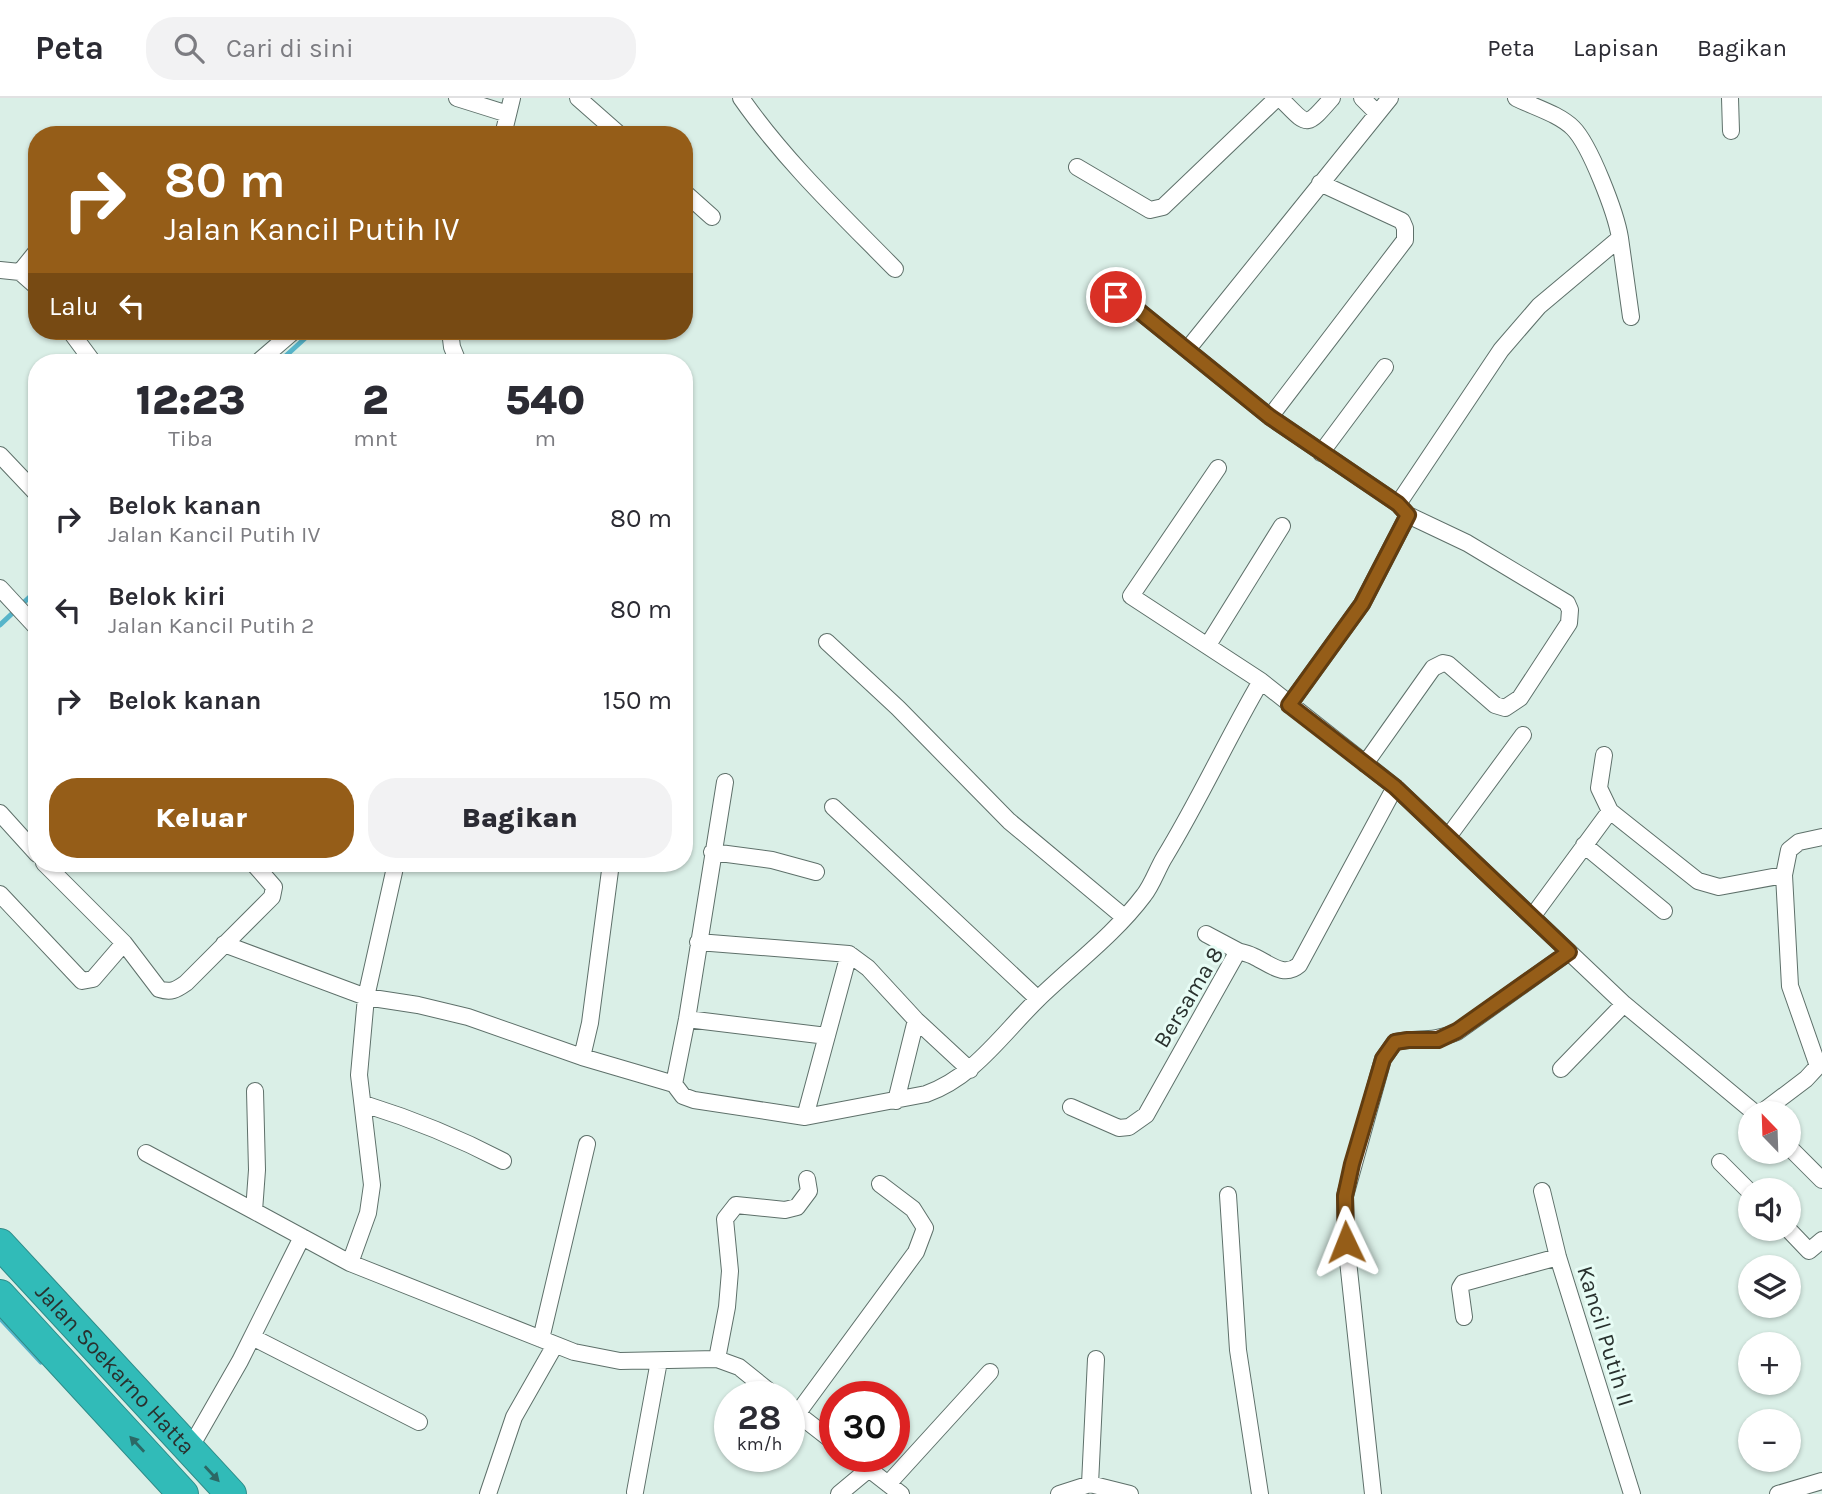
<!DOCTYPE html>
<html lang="id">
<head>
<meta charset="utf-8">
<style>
	:root { --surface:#fff; --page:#f2f2f3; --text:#2b2b33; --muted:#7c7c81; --line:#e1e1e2; --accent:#955d18 }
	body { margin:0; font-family:Karla,sans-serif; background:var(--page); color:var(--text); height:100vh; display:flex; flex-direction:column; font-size:26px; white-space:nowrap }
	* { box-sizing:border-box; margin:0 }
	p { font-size:23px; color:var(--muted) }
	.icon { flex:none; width:38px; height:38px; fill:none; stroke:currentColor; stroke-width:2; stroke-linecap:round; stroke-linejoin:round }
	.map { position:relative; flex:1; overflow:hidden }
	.details { position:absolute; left:28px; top:256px; width:665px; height:518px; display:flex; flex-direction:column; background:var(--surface); border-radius:28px; box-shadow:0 2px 5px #0004 }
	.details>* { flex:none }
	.top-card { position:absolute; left:28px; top:28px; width:665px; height:214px; border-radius:28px; box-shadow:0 2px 5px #0004; background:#955d18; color:#fff; overflow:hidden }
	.needle { width:46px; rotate:337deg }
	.controls { position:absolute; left:1738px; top:1003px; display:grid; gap:14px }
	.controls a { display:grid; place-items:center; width:63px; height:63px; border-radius:50%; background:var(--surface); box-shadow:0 2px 5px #0004; font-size:35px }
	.speed { position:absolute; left:714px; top:1283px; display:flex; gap:14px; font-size:35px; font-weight:700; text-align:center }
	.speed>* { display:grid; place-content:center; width:91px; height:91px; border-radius:50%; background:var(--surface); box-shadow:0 2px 5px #0004; line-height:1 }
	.speed small { font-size:18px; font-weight:400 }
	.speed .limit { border:10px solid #d22; background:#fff; color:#111 }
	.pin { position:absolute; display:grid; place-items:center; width:60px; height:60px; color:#fff; margin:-30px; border:4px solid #fff; border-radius:50%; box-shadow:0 2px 7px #0007 }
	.me { position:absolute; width:77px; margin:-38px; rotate:358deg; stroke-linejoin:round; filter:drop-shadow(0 0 5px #0008) }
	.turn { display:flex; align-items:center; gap:24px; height:147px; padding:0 21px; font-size:32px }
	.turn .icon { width:91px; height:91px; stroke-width:2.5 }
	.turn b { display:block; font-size:49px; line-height:60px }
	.then { display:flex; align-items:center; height:66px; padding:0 21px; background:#0003; gap:14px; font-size:26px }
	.eta { display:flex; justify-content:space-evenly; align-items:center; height:119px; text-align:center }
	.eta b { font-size:42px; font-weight:800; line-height:49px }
	.action { display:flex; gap:14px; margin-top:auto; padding:14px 21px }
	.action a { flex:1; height:80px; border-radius:28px; background:var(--accent); color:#fff; font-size:28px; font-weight:800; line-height:80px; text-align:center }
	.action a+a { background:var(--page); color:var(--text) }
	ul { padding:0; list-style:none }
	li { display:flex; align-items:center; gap:21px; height:91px; padding:0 21px }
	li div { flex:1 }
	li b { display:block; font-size:26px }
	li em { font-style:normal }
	header { display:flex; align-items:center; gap:42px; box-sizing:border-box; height:98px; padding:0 35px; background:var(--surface); border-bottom:2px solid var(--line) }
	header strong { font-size:33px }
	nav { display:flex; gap:38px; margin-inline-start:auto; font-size:24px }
	.search { width:490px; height:63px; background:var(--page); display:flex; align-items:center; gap:18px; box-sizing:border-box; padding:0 24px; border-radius:28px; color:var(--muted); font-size:26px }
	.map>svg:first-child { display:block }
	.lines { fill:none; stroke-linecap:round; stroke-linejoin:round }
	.stream { stroke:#57b5ca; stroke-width:5 }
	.street-casing { stroke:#5e706a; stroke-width:18 }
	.highway-casing { stroke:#2e8b88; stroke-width:32 }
	.street { stroke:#fff; stroke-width:16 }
	.highway { stroke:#31bbb8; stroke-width:30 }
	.oneway { fill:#2c6865 }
	.route-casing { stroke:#613c10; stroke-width:18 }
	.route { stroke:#955d18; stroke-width:12 }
	.labels { text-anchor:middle; stroke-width:6; stroke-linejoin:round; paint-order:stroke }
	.street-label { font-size:23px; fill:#29312e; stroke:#e7fcf5 }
</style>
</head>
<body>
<header>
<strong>Peta</strong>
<div class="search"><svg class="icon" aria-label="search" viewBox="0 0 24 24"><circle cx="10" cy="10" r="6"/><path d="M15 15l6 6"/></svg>Cari di sini</div>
<nav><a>Peta</a><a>Lapisan</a><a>Bagikan</a></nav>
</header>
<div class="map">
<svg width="1822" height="1396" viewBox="0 0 1822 1396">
	<rect width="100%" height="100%" fill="#daefe7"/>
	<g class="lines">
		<path class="stream" d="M279,264L313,233
			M0,527L37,492
			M0,1220L41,1264"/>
		<g class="street-casing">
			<path id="street" d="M457,0L508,16
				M578,0L620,37
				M741,0C785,63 841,116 895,171
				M1280,0C1308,28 1305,31 1332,0
				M1362,0L1377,15
				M1730,0L1731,33
				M503,37L512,0
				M1077,69L1150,112L1163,109L1277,0
				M684,94L712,119
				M1620,140L1631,219
				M0,172L20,174L37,189
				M20,174L37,153
				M1103,194L1129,205L1270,319L1398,406
				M70,233L93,264
				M450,233L452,249L458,264
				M1187,252L1390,0
				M258,264L294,233
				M1270,319L1405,142V130L1402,123L1320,85
				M1321,355L1385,269
				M0,357L37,396
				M1218,370L1131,498L1261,583L1395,689L1624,906L1755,1015
				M0,490L37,530
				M827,544L898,610L1009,723L1124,819
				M1208,547L1282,428
				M1289,607L1362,506L1408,417L1398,406L1501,252L1539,208L1620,140C1616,115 1590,47 1573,30C1559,16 1534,9 1516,0
				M1604,657L1599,690L1610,713
				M1365,666L1433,570L1443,565L1448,566L1495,607L1505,610L1520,600L1569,525L1570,512L1567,505L1467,445L1408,417
				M833,709L1038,901
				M0,715L37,756
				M1448,739L1523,637
				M1584,747L1664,813
				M712,754L772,762L816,774
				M44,765L124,845L159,891C171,895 176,892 186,885L272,799L274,789L253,765
				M611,765L590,925L582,959L674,986L683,998L694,1002L805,1019L926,996C974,979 1002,936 1038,901C1073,867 1114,837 1144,797C1152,787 1157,772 1164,760C1199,703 1227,641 1261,583
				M0,796L82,883L93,881L124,845
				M1532,819L1610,713L1698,783L1719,789L1784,777
				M1206,836L1238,853
				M698,844L849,856L868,870L916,922L970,972
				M224,846L366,899L418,907L468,919L582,959
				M687,921L827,938
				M1561,971L1624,906
				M674,986L687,921L725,684
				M255,993L257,1072L254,1113L350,1165L574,1254L620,1263L717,1261L739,1269L775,1298
				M896,1003L916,922
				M364,1006C412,1021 459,1040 503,1063
				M1071,1009L1119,1030L1129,1029L1146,1017L1238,853C1244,855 1250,856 1255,859C1270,866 1284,880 1299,867L1395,689
				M1761,1015L1806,981L1818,968L1790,888L1784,777L1789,752L1799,744L1822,739
				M805,1019L849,856
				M1788,1048L1822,1082
				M146,1055L254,1113
				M1720,1064L1750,1094
				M1542,1093L1558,1159L1632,1396
				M1228,1097L1238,1252L1260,1396
				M1787,1130L1809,1153L1822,1142
				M350,1165L368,1115L372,1087L359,977L366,899L396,765
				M1464,1219L1460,1190L1463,1185L1558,1159
				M252,1239L419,1324
				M541,1241L587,1046
				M717,1261L727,1209L730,1173L725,1121L736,1107L785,1112L797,1109L809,1093L807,1081
				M790,1310L835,1345
				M797,1316L916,1154L925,1130L913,1111L880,1086
				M189,1352L240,1263L302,1139
				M852,1358L901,1396
				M888,1386L990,1274
				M1090,1386L1096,1261
				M635,1394L659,1263
				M488,1396L514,1319L555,1247
				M839,1396L869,1371
				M1059,1396L1090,1386L1130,1396
				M1373,1396L1346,1144L1345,1098L1383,961L1395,944C1421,939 1430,945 1457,934L1569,854
				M1778,1396L1822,1383"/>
		</g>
		<g class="highway-casing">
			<g id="highway">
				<path id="s1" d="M0,1146L231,1396"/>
				<path d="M0,1197L183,1396"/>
			</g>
		</g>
		<use href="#street" class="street"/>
		<use href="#highway" class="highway"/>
	</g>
	<defs><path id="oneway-solid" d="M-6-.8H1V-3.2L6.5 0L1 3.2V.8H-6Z" transform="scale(1.75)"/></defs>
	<g class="oneway">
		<use href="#oneway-solid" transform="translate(137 1346) rotate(-133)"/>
		<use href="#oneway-solid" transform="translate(212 1376) rotate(47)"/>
	</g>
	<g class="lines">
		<g class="route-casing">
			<path id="route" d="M1116,199L1129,205L1270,319L1398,406L1408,417L1362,506L1289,607L1395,689L1569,854L1457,933L1438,942H1408L1395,944L1383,961L1352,1066L1345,1098L1346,1144"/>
		</g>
		<use href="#route" class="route"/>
	</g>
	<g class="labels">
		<g class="street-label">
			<text transform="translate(1188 899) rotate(-59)" y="8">Bersama 8</text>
			<text transform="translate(1606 1238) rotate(73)" y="8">Kancil Putih II</text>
			<text dy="8" stroke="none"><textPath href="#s1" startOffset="170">Jalan Soekarno Hatta</textPath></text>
		</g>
	</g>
</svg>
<div class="controls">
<a><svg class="needle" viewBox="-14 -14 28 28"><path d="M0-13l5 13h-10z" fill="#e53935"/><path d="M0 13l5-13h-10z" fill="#7c7c81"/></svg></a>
<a><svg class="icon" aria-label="sound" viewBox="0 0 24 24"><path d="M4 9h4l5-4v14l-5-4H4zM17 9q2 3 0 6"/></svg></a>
<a><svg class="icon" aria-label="layers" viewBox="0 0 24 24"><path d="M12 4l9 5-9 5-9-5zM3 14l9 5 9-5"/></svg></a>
<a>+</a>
<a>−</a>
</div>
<div class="speed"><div>28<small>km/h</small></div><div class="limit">30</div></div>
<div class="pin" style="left:1116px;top:199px;background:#d93025"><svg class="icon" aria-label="arrive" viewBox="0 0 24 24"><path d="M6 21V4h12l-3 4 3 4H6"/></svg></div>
<svg class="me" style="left:1346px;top:1144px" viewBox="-20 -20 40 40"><path d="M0-17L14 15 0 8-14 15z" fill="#955d18" stroke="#fff" stroke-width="4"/></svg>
<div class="top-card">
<div class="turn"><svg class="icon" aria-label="right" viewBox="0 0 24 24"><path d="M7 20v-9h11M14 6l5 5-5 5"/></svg><div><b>80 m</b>Jalan Kancil Putih IV</div></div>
<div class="then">Lalu<svg class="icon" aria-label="left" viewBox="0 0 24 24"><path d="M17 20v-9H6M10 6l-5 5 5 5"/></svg></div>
</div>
<section class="details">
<div class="eta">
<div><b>12:23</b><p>Tiba</p></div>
<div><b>2</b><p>mnt</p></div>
<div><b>540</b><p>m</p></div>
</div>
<ul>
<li><svg class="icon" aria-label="right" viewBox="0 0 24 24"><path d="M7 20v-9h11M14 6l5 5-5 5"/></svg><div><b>Belok kanan</b><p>Jalan Kancil Putih IV</p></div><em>80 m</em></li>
<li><svg class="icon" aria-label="left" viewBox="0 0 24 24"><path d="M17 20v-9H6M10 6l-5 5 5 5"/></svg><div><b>Belok kiri</b><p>Jalan Kancil Putih 2</p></div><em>80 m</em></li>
<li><svg class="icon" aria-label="right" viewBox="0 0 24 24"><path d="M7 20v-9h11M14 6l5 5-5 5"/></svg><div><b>Belok kanan</b></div><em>150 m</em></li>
</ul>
<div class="action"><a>Keluar</a><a>Bagikan</a></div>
</section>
</div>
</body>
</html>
